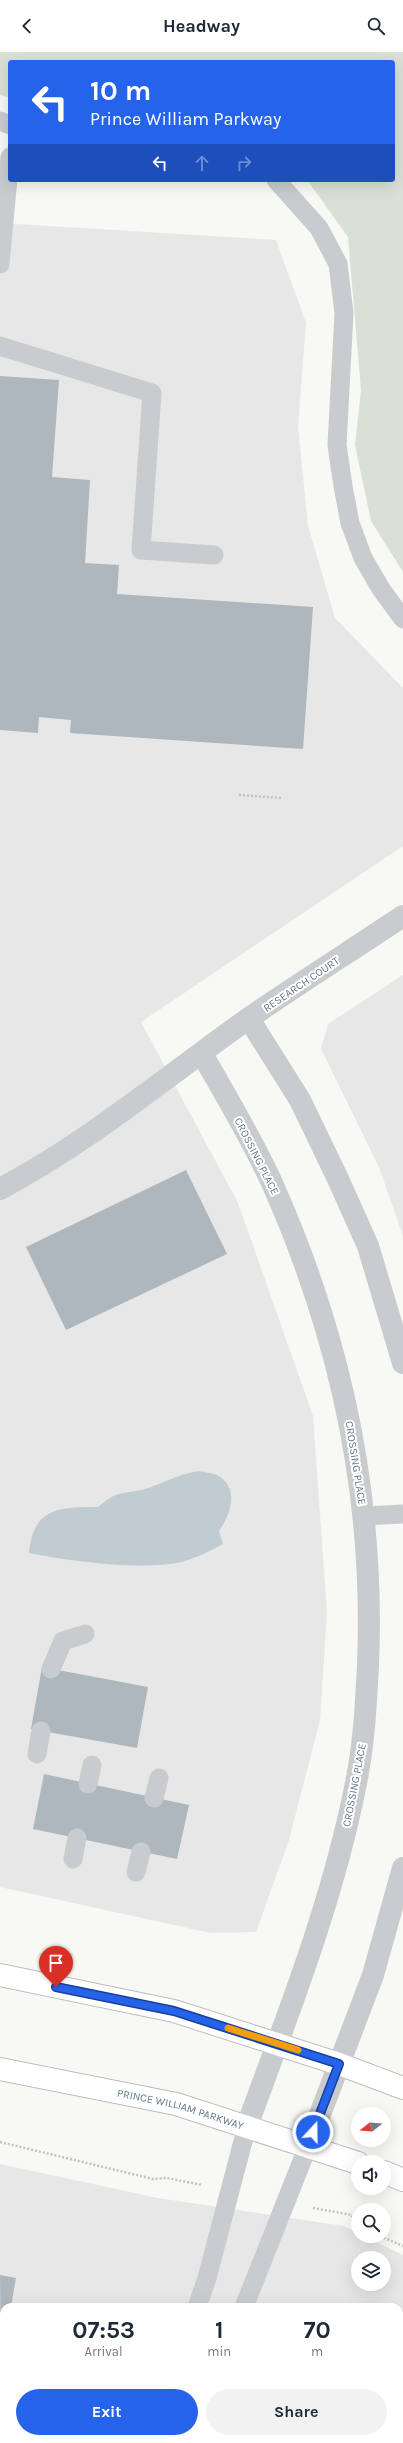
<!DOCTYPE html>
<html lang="en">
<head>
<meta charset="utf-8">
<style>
	:root { --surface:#fff; --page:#f2f2f3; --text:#1f2937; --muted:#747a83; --accent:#2563eb }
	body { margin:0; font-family:Karla,sans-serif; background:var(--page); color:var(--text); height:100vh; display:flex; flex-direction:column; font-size:15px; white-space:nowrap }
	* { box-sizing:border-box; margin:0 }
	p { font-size:13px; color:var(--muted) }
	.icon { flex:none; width:22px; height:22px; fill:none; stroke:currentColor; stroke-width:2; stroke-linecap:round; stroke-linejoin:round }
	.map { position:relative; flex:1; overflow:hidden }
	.panel { position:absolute; left:0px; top:2251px; width:403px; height:140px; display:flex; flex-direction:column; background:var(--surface); border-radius:12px 12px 0 0; box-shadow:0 4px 16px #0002 }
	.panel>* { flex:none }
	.guide { position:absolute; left:8px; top:8px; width:387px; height:122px; border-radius:4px; box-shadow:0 4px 16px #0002; background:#2563eb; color:#fff; overflow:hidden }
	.needle { width:26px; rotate:253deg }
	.buttons { position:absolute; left:351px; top:2055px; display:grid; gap:8px }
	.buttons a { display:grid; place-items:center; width:40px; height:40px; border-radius:50%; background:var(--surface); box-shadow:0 4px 16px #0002; font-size:20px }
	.pin { position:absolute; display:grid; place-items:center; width:34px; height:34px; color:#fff; margin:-41px -17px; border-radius:50% 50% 50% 0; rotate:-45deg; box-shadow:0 0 4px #0007 }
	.pin .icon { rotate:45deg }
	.me { position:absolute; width:44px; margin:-22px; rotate:21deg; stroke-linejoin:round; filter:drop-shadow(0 0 3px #0008) }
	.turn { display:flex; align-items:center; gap:14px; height:84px; padding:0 16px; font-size:18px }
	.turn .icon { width:52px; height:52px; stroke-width:2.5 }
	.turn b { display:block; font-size:28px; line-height:34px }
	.lanes { display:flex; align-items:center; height:38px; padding:0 16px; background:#0003; justify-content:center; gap:20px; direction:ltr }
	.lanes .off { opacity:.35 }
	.eta { display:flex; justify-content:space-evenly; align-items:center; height:68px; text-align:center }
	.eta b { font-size:24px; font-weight:700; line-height:28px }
	.action { display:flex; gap:8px; margin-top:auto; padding:8px 16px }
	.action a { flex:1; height:46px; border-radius:24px; background:var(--accent); color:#fff; font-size:16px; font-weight:700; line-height:46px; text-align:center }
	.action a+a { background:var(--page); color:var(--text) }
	header { display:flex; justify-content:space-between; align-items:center; height:52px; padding:0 16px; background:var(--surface); font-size:18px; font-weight:700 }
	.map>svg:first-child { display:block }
	.built { fill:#e6e7e6; fill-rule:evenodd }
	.green { fill:#d9e1d6 }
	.water { fill:#c0ccd2 }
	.building { fill:#aeb7bd }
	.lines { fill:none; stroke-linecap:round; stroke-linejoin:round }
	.highway-casing { stroke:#babec1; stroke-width:24 }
	.path { stroke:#bfc2c4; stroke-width:2.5; stroke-dasharray:2 2; stroke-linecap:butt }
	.lane { stroke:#c8cccf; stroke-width:19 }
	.street { stroke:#c8cccf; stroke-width:22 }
	.highway { stroke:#fff; stroke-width:22 }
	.route-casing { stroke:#184099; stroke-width:10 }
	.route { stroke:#2563eb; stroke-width:7 }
	.slow { stroke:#f59e0b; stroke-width:7 }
	.labels { text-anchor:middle; stroke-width:4; stroke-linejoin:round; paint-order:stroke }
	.street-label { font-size:11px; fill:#647889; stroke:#fff }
</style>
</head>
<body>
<header><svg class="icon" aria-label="back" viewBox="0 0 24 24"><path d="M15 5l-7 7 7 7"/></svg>Headway<svg class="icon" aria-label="search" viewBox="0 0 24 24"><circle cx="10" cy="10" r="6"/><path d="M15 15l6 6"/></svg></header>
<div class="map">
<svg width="403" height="2391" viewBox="0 0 403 2391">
	<rect width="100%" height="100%" fill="#f8f8f5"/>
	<path class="built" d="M0,171L276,188L306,271L298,374L308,474L335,566L403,636V794L141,970L238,1151L313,1364L327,1560L320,1668L289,1788L256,1880L211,1881L0,1835Z
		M403,923V1184L379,1115L321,997L328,972Z
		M0,2112L158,2146L344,2174L358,2181V2184H364L403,2203V2391H0ZM358,2206H384V2232H358ZM4,2255H399V2387H4Z"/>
	<path class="green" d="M0,0H403V520L371,469L355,393L361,338L348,185L307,128H393V10H10V46L0,43Z"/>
	<path class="water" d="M198,1419C204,1420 212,1421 217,1423C240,1436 231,1462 219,1479L223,1492C210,1499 196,1506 181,1510C142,1519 69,1509 29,1501C33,1456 58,1455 98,1455C119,1437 122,1443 145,1437C164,1431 179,1422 198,1419Z"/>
	<path class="building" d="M0,324L59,328L52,425L90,428L85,511L119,513L117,542L313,555L303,697L70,681L71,668L39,665L38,681L0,678Z
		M186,1118L227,1202L66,1278L26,1195Z
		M42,1615L148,1635L137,1696L31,1677Z
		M44,1722L189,1753L177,1807L33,1777Z
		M0,2223L16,2226L11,2255H4V2292L1,2309Z
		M399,2327L403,2329V2391H313L315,2387H399Z"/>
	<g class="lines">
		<g class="highway-casing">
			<g id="highway">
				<path d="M0,1923L174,1959L339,2012L403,2036"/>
				<path id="s1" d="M0,2017L176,2052L358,2111"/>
				<path d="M384,2120L403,2128"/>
			</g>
		</g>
		<path class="path" d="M239,743L282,746
			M0,2090L153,2127L167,2126L202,2133
			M313,2156L352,2163L353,2173L358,2175
			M380,2184L403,2194"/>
		<path class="lane" d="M0,69L10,73
			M276,128L319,176L338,212L344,261L337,393L343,434L350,471L363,506L381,537L403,567
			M0,212L10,105
			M0,294L152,341L141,498L214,503
			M364,1464L403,1462
			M51,1617L63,1589L85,1582
			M37,1702L41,1679
			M88,1732L92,1713
			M154,1746L159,1726
			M73,1807L77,1786
			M136,1820L141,1800
			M197,2255L207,2226L247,2074
			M244,2255L308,2094
			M164,2391L170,2387"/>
		<path class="street" d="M249,967L300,1048L338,1127L368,1194L403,1311
			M202,1002C226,1044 252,1087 272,1131C340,1283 375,1446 368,1613C366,1652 364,1692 356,1731C333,1849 288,1962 247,2074
			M0,1137C89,1090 167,1024 249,966C300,931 352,898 403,864
			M308,2094L373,1923L403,1816"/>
		<use href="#highway" class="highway"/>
	</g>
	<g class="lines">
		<g class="route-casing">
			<path id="route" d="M56,1935L174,1959L339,2012L313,2080"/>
		</g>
		<use href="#route" class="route"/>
		<path class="slow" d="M228,1976L298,1998"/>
	</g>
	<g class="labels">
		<g class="street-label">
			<text transform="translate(301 932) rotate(-34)" y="4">RESEARCH COURT</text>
			<text transform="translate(257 1104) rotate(63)" y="4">CROSSING PLACE</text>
			<text transform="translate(356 1411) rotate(81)" y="4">CROSSING PLACE</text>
			<text transform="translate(354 1733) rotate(-79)" y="4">CROSSING PLACE</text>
			<text dy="4" stroke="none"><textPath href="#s1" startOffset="185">PRINCE WILLIAM PARKWAY</textPath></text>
		</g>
	</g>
</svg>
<div class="buttons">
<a><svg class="needle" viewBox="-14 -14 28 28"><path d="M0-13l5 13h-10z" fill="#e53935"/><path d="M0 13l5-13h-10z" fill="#747a83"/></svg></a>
<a><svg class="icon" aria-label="sound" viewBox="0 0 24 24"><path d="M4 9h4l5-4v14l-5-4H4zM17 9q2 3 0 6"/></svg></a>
<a><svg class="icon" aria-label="search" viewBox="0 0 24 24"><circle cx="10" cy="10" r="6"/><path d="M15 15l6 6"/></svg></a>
<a><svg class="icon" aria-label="layers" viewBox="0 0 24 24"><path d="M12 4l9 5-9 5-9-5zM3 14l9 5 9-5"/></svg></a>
</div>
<div class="pin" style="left:56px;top:1935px;background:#d93025"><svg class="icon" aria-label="arrive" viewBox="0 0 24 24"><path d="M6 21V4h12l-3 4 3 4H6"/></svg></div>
<svg class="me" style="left:313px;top:2080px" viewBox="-20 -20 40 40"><circle r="17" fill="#2563eb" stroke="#fff" stroke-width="3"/><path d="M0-11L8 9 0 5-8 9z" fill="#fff"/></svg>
<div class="guide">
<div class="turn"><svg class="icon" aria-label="left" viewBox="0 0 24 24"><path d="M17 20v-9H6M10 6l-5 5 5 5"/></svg><div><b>10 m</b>Prince William Parkway</div></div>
<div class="lanes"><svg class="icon" aria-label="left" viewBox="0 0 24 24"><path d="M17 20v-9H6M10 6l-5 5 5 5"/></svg><svg class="icon off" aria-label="ahead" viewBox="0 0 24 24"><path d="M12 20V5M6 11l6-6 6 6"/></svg><svg class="icon off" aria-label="right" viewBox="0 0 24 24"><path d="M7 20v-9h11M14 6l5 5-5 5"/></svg></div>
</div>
<section class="panel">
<div class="eta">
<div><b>07:53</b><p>Arrival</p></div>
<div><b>1</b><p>min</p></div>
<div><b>70</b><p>m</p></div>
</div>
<div class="action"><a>Exit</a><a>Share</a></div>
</section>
</div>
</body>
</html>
